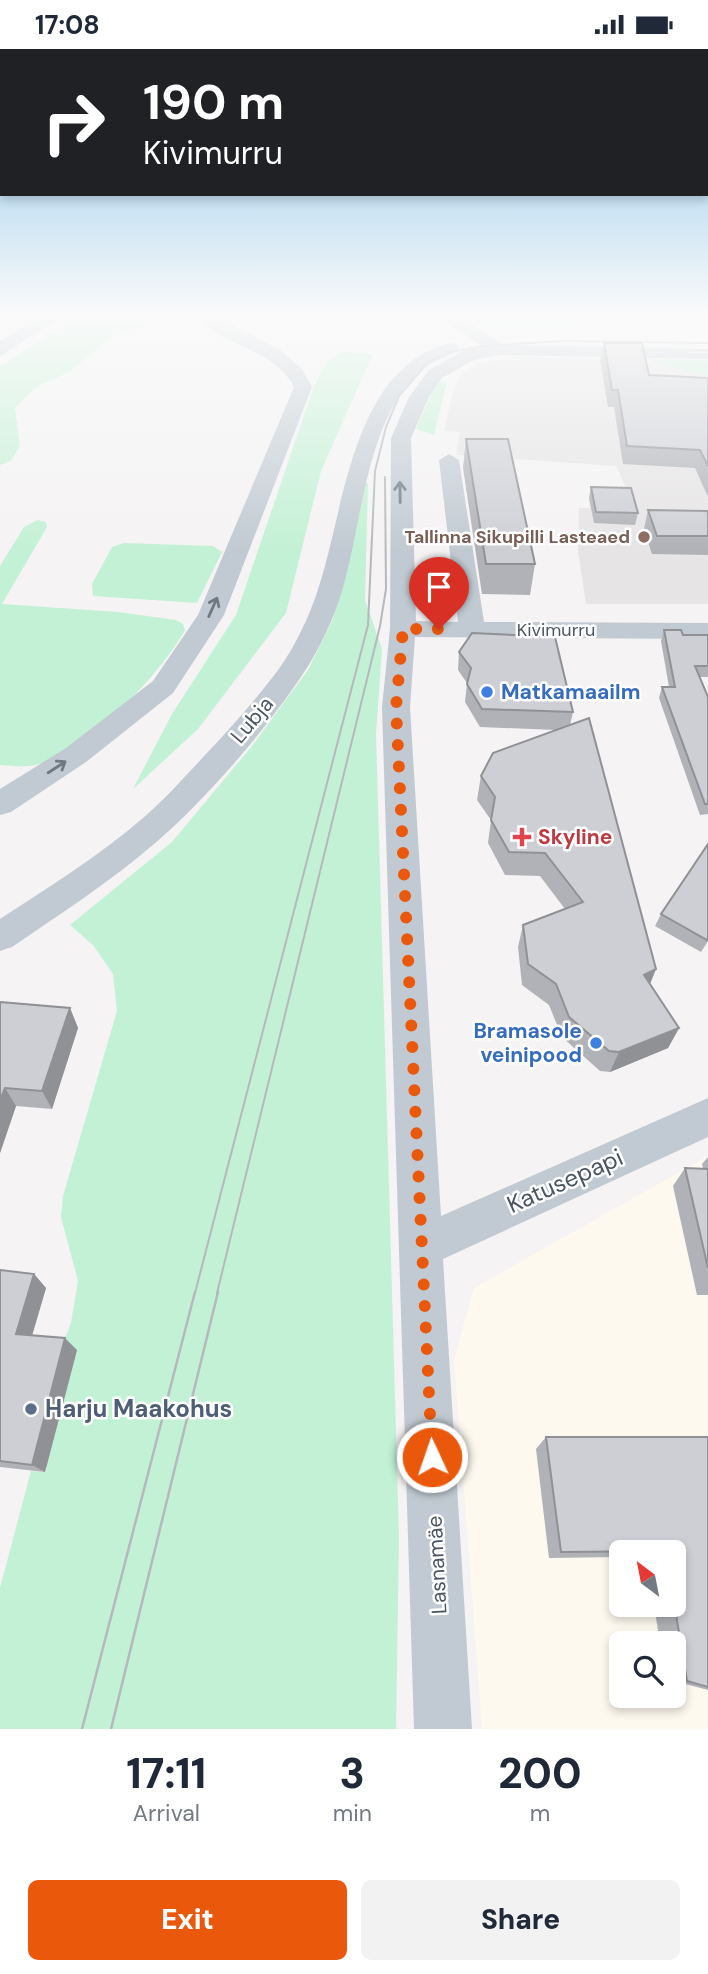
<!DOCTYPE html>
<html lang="en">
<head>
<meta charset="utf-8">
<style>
	:root { --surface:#fff; --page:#f2f2f3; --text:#1f2937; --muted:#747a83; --accent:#ea580c }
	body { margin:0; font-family:"DM Sans",sans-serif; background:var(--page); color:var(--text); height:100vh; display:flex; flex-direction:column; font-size:26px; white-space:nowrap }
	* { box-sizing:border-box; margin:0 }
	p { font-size:23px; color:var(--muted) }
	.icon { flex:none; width:38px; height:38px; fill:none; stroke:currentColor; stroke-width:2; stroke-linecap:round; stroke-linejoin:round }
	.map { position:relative; height:1680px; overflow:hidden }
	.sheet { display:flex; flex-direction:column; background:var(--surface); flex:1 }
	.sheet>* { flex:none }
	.hud { position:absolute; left:0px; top:0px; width:709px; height:147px; box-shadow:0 4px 10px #0003; background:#202124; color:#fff; overflow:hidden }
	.needle { width:46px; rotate:328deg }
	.controls { position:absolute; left:609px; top:1491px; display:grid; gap:14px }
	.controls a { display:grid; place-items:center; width:77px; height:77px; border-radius:10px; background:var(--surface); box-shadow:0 4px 10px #0003; font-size:35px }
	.pin { position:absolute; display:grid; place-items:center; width:60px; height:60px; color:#fff; margin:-72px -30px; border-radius:50% 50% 50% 0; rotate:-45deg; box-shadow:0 0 7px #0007 }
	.pin .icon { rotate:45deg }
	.me { position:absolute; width:77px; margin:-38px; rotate:357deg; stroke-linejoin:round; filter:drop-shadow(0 0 5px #0008) }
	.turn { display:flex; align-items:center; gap:24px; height:147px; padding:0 28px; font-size:32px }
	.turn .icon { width:91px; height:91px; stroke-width:2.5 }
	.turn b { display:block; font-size:49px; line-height:60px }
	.eta { display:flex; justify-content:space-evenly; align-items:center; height:119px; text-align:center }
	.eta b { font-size:42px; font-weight:800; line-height:49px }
	.primary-button { display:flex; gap:14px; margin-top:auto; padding:14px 28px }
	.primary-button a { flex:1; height:80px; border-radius:10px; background:var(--accent); color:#fff; font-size:28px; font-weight:800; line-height:80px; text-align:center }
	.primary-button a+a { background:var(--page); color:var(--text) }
	.status { display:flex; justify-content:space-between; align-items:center; height:49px; padding:0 35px; background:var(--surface); direction:ltr }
	.status svg { height:19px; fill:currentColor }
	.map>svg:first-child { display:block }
	.commercial { fill:#fdf9ef; fill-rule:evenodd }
	.education { fill:#e6e4e5 }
	.green { fill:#c3f1d5 }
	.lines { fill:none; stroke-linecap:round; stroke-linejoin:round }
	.minor { fill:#c1cad2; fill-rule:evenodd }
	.major { fill:#b3c2d1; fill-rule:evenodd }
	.tram-far1 { stroke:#b5b8bd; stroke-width:2 }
	.tram { stroke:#b5b8bd; stroke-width:2.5 }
	.wall { fill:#b0b2b7 }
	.shaded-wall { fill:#909195 }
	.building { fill:#cdcfd5; stroke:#909195; stroke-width:2 }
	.oneway { stroke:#6e7983 }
	.route { stroke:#ea580c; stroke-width:12; stroke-dasharray:0 21.6 }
	.education-dot { fill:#8d6e63; stroke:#fff; stroke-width:2.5 }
	.shop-dot { fill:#3f7fe0; stroke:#fff; stroke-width:2.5 }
	.health-dot { fill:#e0444e; stroke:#fff; stroke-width:2.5 }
	.service-dot { fill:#5c6f8a; stroke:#fff; stroke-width:2.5 }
	.labels { text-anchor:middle; stroke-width:5; stroke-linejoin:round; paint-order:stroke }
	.far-education-label { font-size:18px; font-weight:bold; fill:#785e54; stroke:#fff; text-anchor:end }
	.far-street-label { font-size:18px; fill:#4a5661; stroke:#fff }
	.shop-label { font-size:21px; font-weight:bold; fill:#366cbe; stroke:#fff; text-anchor:start }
	.street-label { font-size:21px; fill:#4a5661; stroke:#fff }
	.health-label { font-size:21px; font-weight:bold; fill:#be3a42; stroke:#fff; text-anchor:start }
	.near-street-label { font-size:24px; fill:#4a5661; stroke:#fff }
	.near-service-label { font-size:24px; font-weight:bold; fill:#4e5e75; stroke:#fff; text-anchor:start }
</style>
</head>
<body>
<div class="status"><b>17:08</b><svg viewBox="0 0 49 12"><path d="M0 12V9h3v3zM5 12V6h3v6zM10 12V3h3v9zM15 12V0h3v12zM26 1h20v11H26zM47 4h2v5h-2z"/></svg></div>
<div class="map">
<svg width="708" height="1680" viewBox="0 0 708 1680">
	<rect width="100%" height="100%" fill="#f5f3f3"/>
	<path class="commercial" d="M708,1107V1680H482L454,1310L474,1239ZM621,1503H674V1556H621ZM621,1594H674V1647H621Z"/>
	<path class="education" d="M515,308L708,311V555H586L578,502L579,459H590L589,449L627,441L616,417L456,406L460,383L444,382L453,342L460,327L477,314Z"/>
	<path class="green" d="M89,267H187L114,286L69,323L36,338L15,359L20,397L11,412L0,416V318L70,272Z
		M462,267H578L581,277H480Z
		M343,303L373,305L321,422L286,564L198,680L133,740L172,665L236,566L313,340L326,313Z
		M657,310L708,311V326L670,318Z
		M437,332L447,333L434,386L416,380Z
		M363,434H368L365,551L382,600L376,684L399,1488L396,1680H0V1539L31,1422L46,1423L61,1299L71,1274L78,1232L61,1168L63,1147L117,962L113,925L93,896L70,876L172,793L252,697L308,621L333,570Z
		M38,471L46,473L47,478L2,555L118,563L176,571L183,575L185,581C158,628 94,694 43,714C30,719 14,717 0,716V517L24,478Z
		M124,494L213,497L222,503L197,554L93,547L92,535L112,498Z"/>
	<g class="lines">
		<path class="minor" d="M198,267H216L280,301L302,320L312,338L224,566L173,644L86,713L11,763L0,766V740L66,699L153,632L198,566L294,338C274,298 224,300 198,267Z
			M438,267H458L504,296L708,300V310L500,306L474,311L442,329L429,348L411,389L416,572L458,573L439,411L449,405L459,411L484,573L708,574V590L415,588L410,658L441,1167L708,1049V1088L443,1210L472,1680H414L382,658L390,580L391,389L409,348L429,321L463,302L484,298Z
			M450,294L456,295L459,299L456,303C446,308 432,313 423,320C368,366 363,465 345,531C338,560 325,588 310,614C273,673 207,750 154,795C110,833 60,865 12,898L0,902V870C49,838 99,807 143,769C171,745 195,716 221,689C243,664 266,639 285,611C300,587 312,561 320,534C345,456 353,318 450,294Z"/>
		<path class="major" d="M40,267H63L0,307V292Z"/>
		<path class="tram-far1" d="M195,1244L368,576L375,422L386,378L399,347L428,313L451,303L483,297L562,292L708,294
			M217,1244L380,577L386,540L385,428"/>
		<path class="tram" d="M82,1680L195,1243
			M111,1680L218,1243"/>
	</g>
	<path class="wall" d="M604,294L649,326L708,329V448L695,419L623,415L614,358H608L600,311Z
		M466,390L535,515L530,546L482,545L463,419Z
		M591,438L638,464L635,476L594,474L589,449Z
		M648,461L708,462V506L652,505L644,480Z
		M664,581L683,586H708V628H700L708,648V765L700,766L659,649L662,638H669L661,592Z
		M459,603L573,663L570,676L656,920L650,935L679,979L668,999L610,1023L600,1022L562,988L549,956L522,936L518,898L523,876L565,860L540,827L505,826L488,794L491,771L477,751L481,727L556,681L480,678L465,653L467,634L458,621Z
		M708,795V892L701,903L655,877L661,865Z
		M0,953L70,959L78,979L52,1060L16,1057L0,1104Z
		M708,1108V1246H697L673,1137L685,1119H703L702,1115Z
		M0,1221L34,1225L46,1239L32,1286L77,1301L45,1423L0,1418Z
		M546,1388H708V1641L674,1632V1594H660L654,1556H674V1503H621V1508L549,1509L536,1400Z"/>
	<path class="shaded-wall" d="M656,920L647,942L644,926Z
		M70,959L78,979L52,1060L42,1042Z
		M679,979L668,999L610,1023L619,1003Z
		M5,1039L16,1057L0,1104V1051Z
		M34,1225L46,1239L29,1297L16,1285Z
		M65,1289L77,1301L45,1423L32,1416Z"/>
	<path class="building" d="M604,294H642L649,326L708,329V417L700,401L627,397L618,341H612Z
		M466,390H508L535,515H486Z
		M591,438L631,439L638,464L596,463Z
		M648,461L708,462V487H657Z
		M664,581H681L683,586H708V617H695L708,648V755H705L662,638H675Z
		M472,584L555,588L573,663L482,660L467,635L471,619L459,603Z
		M589,669L656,920L644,926L679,979L619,1003L609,1002L569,968L556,935L528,915L523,876L583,853L545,804L509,803L491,771L495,748L481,727L493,704Z
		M708,795V889L707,891L661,865Z
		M0,953L70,959L42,1042L5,1039L0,1051Z
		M685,1119L708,1120V1219Z
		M0,1221L34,1225L16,1285L65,1289L32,1416L0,1412Z
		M546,1388H708V1638L687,1632L674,1553V1503H665V1502L561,1503Z"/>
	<defs><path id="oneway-shaft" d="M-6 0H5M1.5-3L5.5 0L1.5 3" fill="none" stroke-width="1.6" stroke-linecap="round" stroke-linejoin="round" transform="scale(1.75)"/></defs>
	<g class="oneway">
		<use href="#oneway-shaft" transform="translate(400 443) rotate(-91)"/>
		<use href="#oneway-shaft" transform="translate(213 558) rotate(-66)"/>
		<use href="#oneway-shaft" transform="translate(57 718) rotate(-33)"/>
	</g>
	<linearGradient id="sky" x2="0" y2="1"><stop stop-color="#85c3ea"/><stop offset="0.53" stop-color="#fafafa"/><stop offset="1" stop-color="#fafafa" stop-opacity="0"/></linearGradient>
	<rect width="708" height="502" fill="url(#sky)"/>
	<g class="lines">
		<path class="route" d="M432,1408L396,658L403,580H439"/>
	</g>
	<circle class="education-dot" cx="644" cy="488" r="7"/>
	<g class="shop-dot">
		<circle cx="487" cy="643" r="7"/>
		<circle cx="596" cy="994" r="7"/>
	</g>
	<path class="health-dot" d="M518.5 777.5h7v7h7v7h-7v7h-7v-7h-7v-7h7z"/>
	<circle class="service-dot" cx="31" cy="1360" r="7"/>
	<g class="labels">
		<g class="far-education-label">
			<text x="630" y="494">Tallinna Sikupilli Lasteaed</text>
		</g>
		<g class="far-street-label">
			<text x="556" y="587">Kivimurru</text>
		</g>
		<g class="shop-label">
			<text x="501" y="650">Matkamaailm</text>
			<text x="582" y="989" text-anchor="end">Bramasole<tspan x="582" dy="24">veinipood</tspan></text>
		</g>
		<g class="street-label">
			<text transform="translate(252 671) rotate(-50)" y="7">Lubja</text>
			<text transform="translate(437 1516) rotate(-93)" y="7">Lasnamäe</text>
		</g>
		<g class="health-label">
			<text x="538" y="795">Skyline</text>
		</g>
		<g class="near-street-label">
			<text transform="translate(565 1132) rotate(-24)" y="8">Katusepapi</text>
		</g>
		<g class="near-service-label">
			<text x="45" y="1368">Harju Maakohus</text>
		</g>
	</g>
</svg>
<div class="controls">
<a><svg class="needle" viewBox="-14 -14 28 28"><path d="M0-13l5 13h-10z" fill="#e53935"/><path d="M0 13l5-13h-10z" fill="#747a83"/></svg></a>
<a><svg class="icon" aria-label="search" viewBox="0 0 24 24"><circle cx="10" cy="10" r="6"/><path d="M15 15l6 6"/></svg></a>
</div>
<div class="pin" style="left:439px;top:580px;background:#d93025"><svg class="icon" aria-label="arrive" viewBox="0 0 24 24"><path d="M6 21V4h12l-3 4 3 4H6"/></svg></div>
<svg class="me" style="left:432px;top:1408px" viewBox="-20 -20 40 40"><circle r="17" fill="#ea580c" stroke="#fff" stroke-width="3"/><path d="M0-11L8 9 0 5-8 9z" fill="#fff"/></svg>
<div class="hud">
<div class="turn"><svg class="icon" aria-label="right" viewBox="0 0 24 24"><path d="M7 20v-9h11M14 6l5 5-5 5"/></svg><div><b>190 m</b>Kivimurru</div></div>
</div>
</div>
<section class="sheet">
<div class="eta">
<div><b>17:11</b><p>Arrival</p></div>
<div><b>3</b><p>min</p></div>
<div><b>200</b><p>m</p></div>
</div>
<div class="primary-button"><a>Exit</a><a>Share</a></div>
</section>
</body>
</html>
